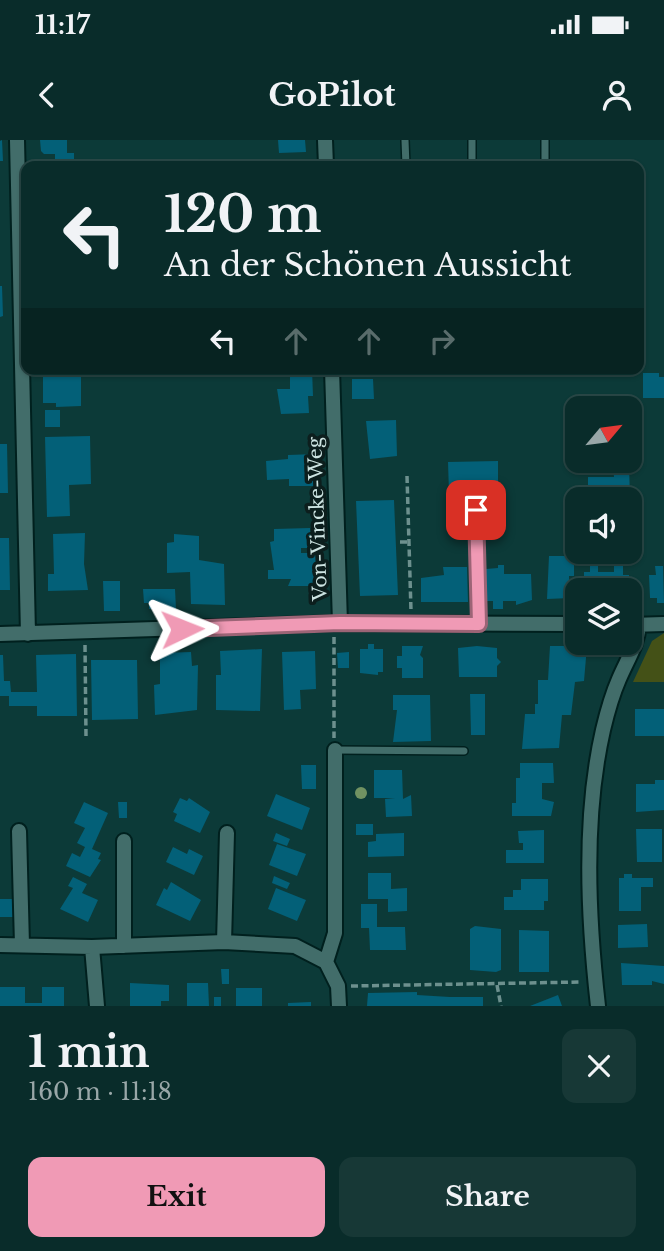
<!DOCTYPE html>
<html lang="en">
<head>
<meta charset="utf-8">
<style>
	:root { --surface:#092c2a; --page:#173836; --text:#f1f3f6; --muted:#99a7a8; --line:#294847; --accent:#f09ab5 }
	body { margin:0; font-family:"Libre Baskerville",serif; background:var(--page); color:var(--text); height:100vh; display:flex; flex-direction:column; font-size:26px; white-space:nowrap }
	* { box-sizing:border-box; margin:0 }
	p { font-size:23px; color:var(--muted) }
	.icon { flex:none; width:38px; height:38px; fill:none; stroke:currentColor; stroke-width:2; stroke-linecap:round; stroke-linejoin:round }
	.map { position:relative; height:866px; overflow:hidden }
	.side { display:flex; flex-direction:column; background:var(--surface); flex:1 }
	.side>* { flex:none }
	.banner { position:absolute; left:21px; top:21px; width:623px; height:214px; border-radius:14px; box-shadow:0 2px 5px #0004,0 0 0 2px var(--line); background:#092c2a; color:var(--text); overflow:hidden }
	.needle { width:46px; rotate:61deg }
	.controls { position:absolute; left:565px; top:256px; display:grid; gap:14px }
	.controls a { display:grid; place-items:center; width:77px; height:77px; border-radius:14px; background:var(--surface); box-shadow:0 2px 5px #0004,0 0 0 2px var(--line); font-size:35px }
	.pin { position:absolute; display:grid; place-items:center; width:60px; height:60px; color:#fff; margin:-30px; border-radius:14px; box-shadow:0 4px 10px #0006 }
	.me { position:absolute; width:77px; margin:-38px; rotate:88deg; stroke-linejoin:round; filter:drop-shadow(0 0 5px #0008) }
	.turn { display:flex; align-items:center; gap:24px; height:147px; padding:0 28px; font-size:32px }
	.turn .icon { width:91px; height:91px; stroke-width:2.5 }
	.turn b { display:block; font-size:49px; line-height:60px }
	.lanes { display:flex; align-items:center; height:66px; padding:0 28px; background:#0003; justify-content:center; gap:35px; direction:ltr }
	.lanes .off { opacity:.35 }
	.round { display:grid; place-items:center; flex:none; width:74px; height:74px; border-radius:14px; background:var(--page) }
	.head { display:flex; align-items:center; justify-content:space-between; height:119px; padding:0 28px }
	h1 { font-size:42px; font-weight:700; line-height:52px }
	.action { display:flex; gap:14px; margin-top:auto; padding:14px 28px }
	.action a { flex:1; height:80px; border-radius:14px; background:var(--accent); color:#111; font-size:28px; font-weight:700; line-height:80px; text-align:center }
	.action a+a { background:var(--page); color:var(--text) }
	.status { display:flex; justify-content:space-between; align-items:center; height:49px; padding:0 35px; background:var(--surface); direction:ltr }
	.status svg { height:19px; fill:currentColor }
	header { display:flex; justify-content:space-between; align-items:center; height:91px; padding:0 28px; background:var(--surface); font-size:32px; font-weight:700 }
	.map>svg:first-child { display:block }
	.green { fill:#445117 }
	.building { fill:#036078 }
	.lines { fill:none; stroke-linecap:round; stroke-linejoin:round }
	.lane-casing { stroke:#00201e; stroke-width:10 }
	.street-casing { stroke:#00201e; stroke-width:18 }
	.path { stroke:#6d908e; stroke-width:3.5; stroke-dasharray:7 3.5; stroke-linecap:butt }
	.lane { stroke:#426d6a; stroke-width:7 }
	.street { stroke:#426d6a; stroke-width:14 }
	.tree { fill:#719262 }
	.route-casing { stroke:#9c6476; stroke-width:18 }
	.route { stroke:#f09ab5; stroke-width:12 }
	.labels { text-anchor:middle; stroke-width:7; stroke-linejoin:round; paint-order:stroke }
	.street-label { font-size:19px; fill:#cde4e2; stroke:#0c1e1d }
</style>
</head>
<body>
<div class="status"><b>11:17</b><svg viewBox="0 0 49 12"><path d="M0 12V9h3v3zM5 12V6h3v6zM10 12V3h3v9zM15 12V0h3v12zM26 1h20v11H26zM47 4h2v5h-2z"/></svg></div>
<header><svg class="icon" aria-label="back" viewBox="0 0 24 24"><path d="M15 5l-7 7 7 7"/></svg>GoPilot<svg class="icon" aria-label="person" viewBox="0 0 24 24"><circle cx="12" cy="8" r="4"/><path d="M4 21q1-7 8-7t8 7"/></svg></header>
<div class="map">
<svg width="664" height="866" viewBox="0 0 664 866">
	<rect width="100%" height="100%" fill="#0c3a38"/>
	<path class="green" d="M664,493V542H633L652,501Z"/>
	<path class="building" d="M2,0L3,21H0V1Z
		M40,0H67V13H74V23H55V14H44L41,11Z
		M278,0H305L306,12L279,13Z
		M0,146H2L3,176L0,177Z
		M639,211H643L644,225H639Z
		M43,229L81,233V266L56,267V263H43Z
		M290,229H312L313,256H308L309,273L281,274L277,249H290Z
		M643,233H659V237H664V258H643Z
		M352,239H373L374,259H352Z
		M45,270H60V287H45Z
		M396,280L397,316L370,319L366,281Z
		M90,296L91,344L69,345L70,376L47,377L45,297Z
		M0,304H7L8,353H0Z
		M316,314V346H289V339L267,340L266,321L288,319V315Z
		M498,321V352L449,353L448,322Z
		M613,325H629L630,357H588V337H614Z
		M394,360L398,455L360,456L356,361Z
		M310,388V408H301V413H315L318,446H288L291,439H268V430H274L270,402L274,401V389Z
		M85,393L84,424L88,450L48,451V434H54L53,394Z
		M174,394L199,396V420L224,424L225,465L191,464L190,432L167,433V403L174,402Z
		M0,398H9L10,450H0Z
		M549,416H574V436H569L570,458L547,459Z
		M498,425H504V434H531L532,460L516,465V461H503V469H493V461H486V429L498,428Z
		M590,426H598V432H614V426H623V435H629V450H584V432H590Z
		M655,426H663L664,463H657V458H650L649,435H656Z
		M443,427H467L468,462H421V438L444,435Z
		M103,441H120V471H104Z
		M143,449H175L176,469H165L163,476H157L155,469H149V463H144Z
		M368,504H374V509H383V532H378V535L360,533V509H368Z
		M402,506H423L420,515L423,518V538H402V528H397V516H402Z
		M477,506L497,508V518L501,522L497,526V537H459L458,508Z
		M550,506H587L584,541L575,542L571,575H562L559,608L522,609L525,574H535V564H538V540H548Z
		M262,509L260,571L216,570V535H221L220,511Z
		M315,511L316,549L300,550L301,569L284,570L282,512Z
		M191,512L192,526L198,525L197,570L155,575L154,545L160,544V513Z
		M349,512V528H338L337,513Z
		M76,514L77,576H37V566H9V556H0V515H3L4,541H10L11,552H37L36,515Z
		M91,520H137L138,579L92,580Z
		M470,554H485V595H471Z
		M393,555H430L431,601L393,602L397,570H393Z
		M635,569H664V596H635Z
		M520,623H553L554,643H542V659L554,662L551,676H512V663H516V638H520Z
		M301,625H316V649H302Z
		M374,630H402L403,659L411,655L412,676L386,677L385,659L395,658H374Z
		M655,640H664V670L636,672V644H655Z
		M276,654L310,668L302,690L267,676Z
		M180,658L187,661L189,658L210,672L200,693L174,681L177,674L173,672Z
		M84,662L108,673L92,709L101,713L98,719L101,720L90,737L66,726L72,713L80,717L85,707L77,703L85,688L74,683Z
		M118,662H127V678H119Z
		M356,684H373V695H356Z
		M636,689H662V722H637Z
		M544,690V723H506V710H523V703H519L518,691Z
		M276,693L290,699L287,706L273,701Z
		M404,693V716L368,717V702L376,701V694Z
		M277,704L306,714L297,736L269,725Z
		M173,707L187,714L189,709L203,716L194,735L166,722Z
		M368,733H391V749L407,748V771L388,772V759H368Z
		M624,734H632V738H653V747H641V771H619V738H624Z
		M274,736L290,743L287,749L272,743Z
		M73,737L87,744L82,753L98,760L88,782L60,769L73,748L68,746Z
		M521,739H548V761H544V770H504V757H513V750H521Z
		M171,742L201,760L190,781L156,765L164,748L167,750Z
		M276,748L306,760L297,781L268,769Z
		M0,759H15L16,777H0Z
		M361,764H377V787H405L406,810H370L369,788H361Z
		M647,784L648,807L618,808V785Z
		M475,786L501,789V830L496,832L470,830V789Z
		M519,790L549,791V832H519Z
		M621,823L664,826V844L652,841V845H622Z
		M221,829H229V844H222Z
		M130,843L169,845V861H161V866H130Z
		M187,843H208L209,866H187Z
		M0,847H25V863H42V847H64V866H0Z
		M236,848H262V866H236Z
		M417,852V855L450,857H483V866H367L368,853Z
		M558,855L562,866H530Z
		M214,857H221V866H214Z
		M311,862V866H288V863Z"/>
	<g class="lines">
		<g class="lane-casing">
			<path id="lane" d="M405,0L406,26
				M472,0V26
				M545,0V26
				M476,370L479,483
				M335,610L464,611"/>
		</g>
		<g class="street-casing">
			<path id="street" d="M17,0L28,494
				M325,0L326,26
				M332,229L340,483
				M631,485L664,484
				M0,494L340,483L578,484
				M335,610V793L326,822L338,846L339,866
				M19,691L22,805
				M124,701V806
				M224,802L227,693
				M0,805L92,807L224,802L295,806L326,822
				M92,807L97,866
				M598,866C588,777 583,678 603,590C607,573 612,555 619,539C627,520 637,506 639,485"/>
		</g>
		<path class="path" d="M407,336L411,471
			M400,402H409
			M334,497V598
			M85,505L86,596
			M497,845L501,866
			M351,846L581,842"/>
		<use href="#lane" class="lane"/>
		<use href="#street" class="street"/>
	</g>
	<circle class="tree" cx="361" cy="653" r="6"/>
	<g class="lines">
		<g class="route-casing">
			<path id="route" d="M182,489L340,483L479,484L476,370"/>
		</g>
		<use href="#route" class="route"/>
	</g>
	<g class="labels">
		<g class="street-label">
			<text transform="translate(317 379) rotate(-92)" y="7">Von-Vincke-Weg</text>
		</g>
	</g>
</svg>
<div class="controls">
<a><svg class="needle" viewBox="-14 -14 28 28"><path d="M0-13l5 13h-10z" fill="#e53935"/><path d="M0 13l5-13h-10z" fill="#99a7a8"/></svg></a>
<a><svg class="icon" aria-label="sound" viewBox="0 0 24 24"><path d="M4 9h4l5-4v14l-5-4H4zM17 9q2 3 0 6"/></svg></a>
<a><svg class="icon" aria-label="layers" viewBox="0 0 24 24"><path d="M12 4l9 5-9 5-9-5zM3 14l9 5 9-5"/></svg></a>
</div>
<div class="pin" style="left:476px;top:370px;background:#d93025"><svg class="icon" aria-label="arrive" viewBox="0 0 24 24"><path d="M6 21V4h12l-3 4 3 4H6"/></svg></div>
<svg class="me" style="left:182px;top:489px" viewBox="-20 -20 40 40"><path d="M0-17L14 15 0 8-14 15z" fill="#f09ab5" stroke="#fff" stroke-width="4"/></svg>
<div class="banner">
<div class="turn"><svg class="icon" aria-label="left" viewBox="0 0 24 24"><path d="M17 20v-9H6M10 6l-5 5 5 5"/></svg><div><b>120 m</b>An der Schönen Aussicht</div></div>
<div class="lanes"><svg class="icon" aria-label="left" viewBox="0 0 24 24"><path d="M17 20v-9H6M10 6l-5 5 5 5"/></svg><svg class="icon off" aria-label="ahead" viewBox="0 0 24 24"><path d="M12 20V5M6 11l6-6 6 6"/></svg><svg class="icon off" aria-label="ahead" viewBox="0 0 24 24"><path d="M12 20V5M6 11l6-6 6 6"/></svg><svg class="icon off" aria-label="right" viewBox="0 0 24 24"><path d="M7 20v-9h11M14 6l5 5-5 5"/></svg></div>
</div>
</div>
<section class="side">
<div class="head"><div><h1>1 min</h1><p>160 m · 11:18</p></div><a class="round"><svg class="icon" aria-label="close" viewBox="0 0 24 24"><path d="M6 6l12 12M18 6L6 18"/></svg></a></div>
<div class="action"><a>Exit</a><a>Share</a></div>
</section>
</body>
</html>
